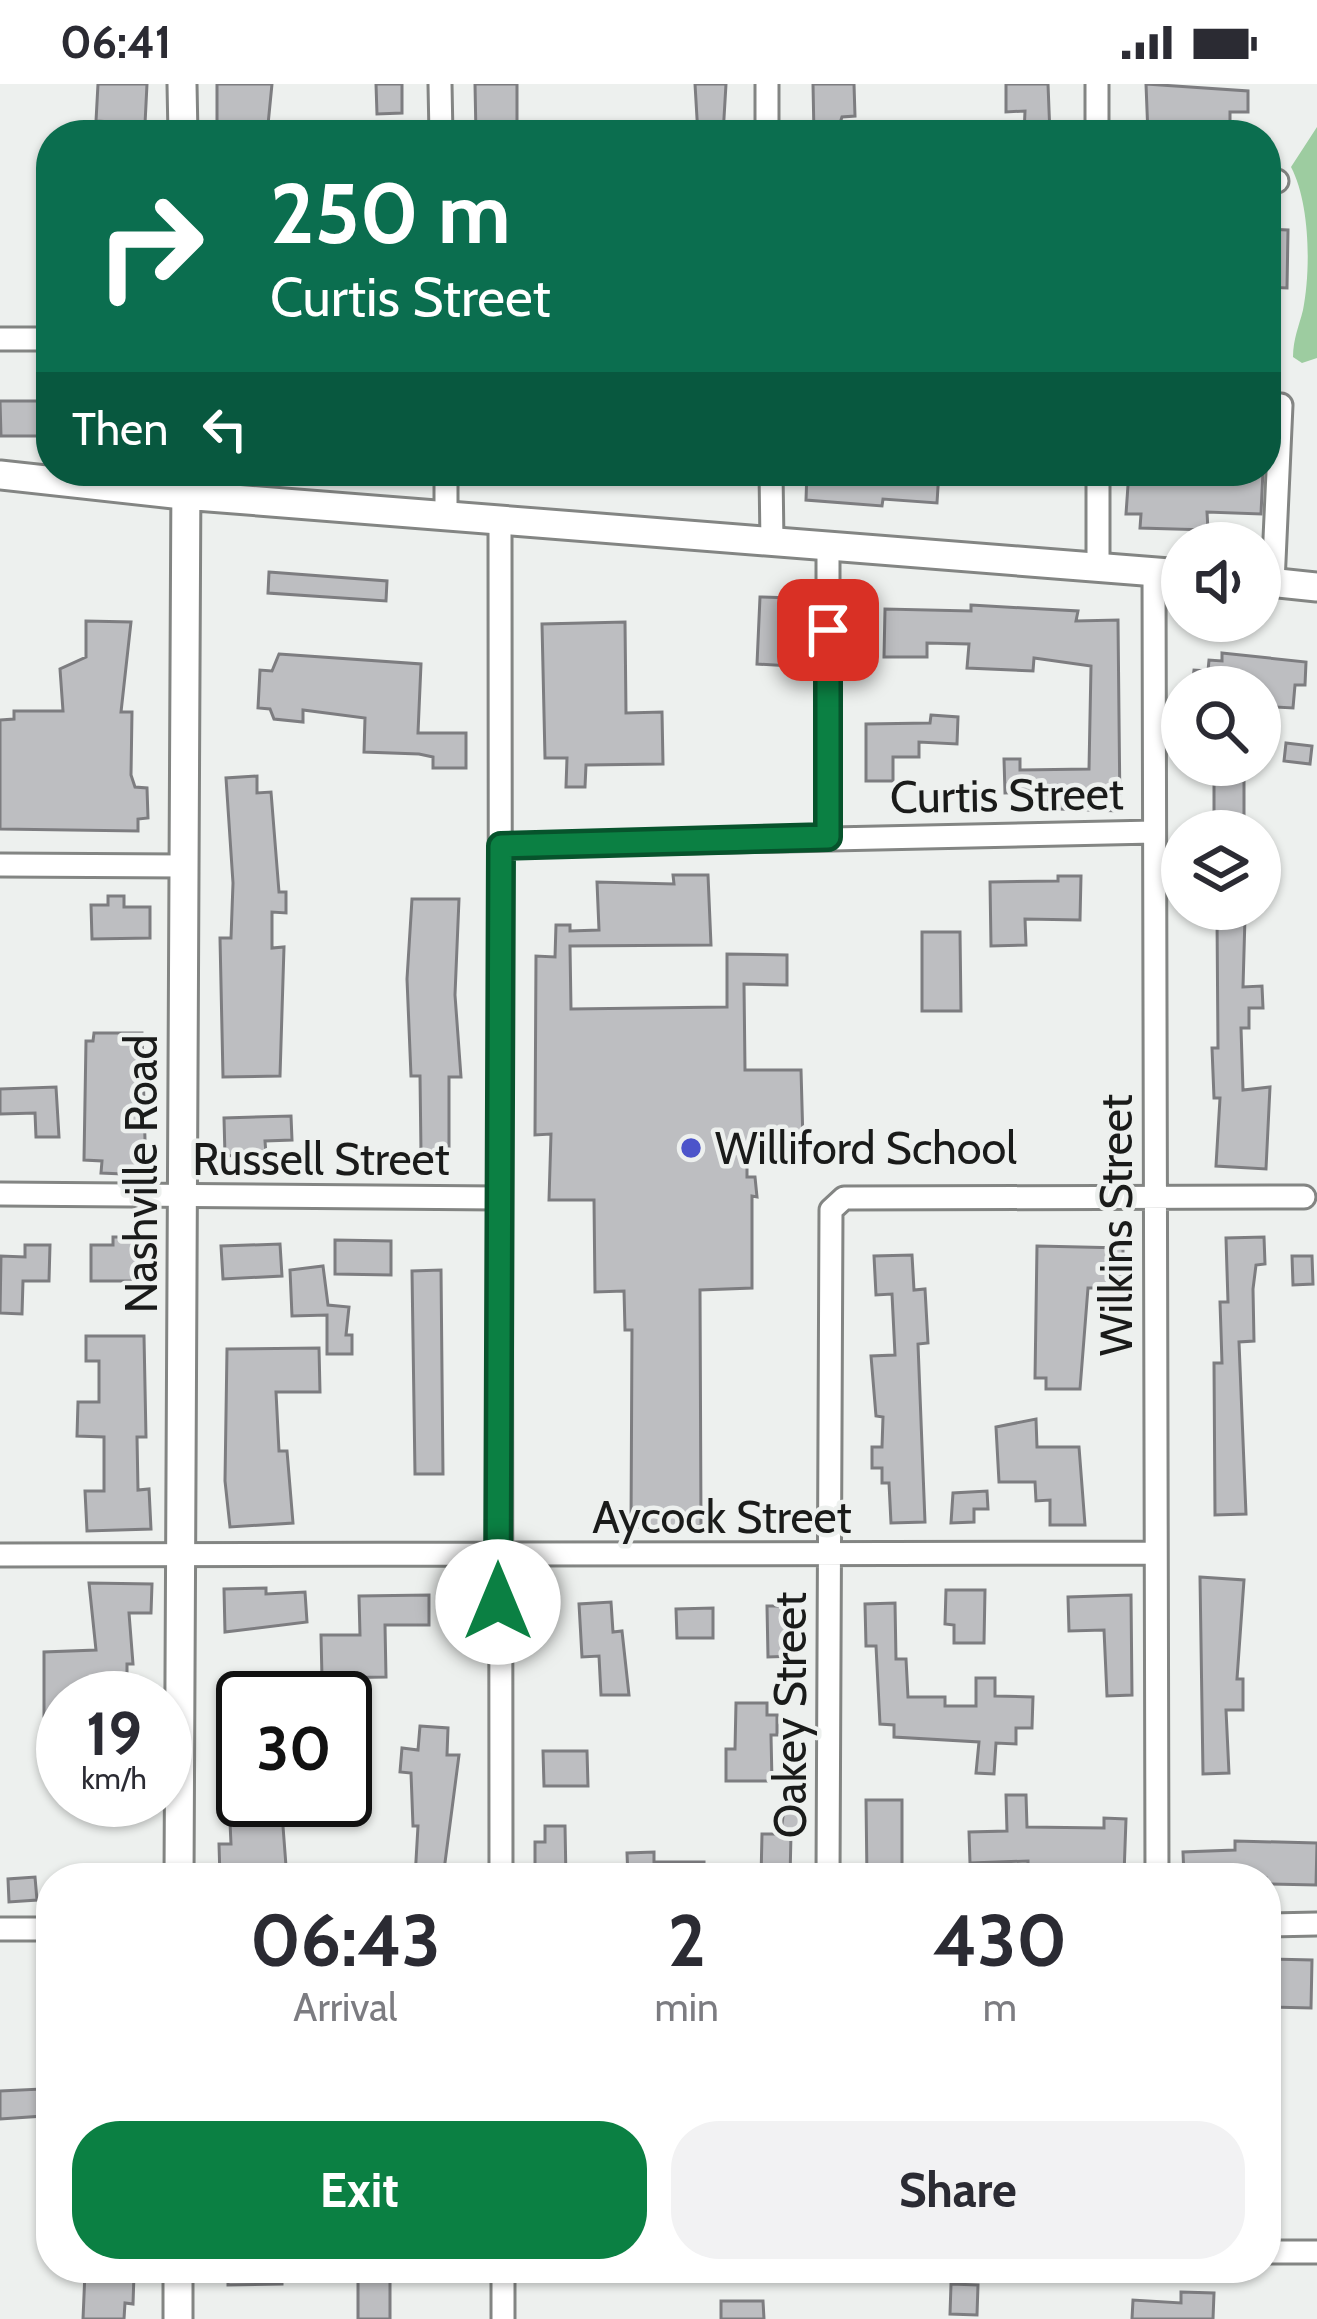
<!DOCTYPE html>
<html lang="en">
<head>
<meta charset="utf-8">
<style>
	:root { --surface:#fff; --page:#f2f2f3; --text:#2b2b33; --muted:#7c7c81; --accent:#0b8043 }
	body { margin:0; font-family:Cabin,sans-serif; background:var(--page); color:var(--text); height:100vh; display:flex; flex-direction:column; font-size:45px; white-space:nowrap }
	* { box-sizing:border-box; margin:0 }
	p { font-size:39px; color:var(--muted) }
	.icon { flex:none; width:66px; height:66px; fill:none; stroke:currentColor; stroke-width:2; stroke-linecap:round; stroke-linejoin:round }
	.map { position:relative; flex:1; overflow:hidden }
	.side { position:absolute; left:36px; top:1779px; width:1245px; height:420px; display:flex; flex-direction:column; background:var(--surface); border-radius:48px; box-shadow:0 3px 9px #0004 }
	.side>* { flex:none }
	.banner { position:absolute; left:36px; top:36px; width:1245px; height:366px; border-radius:48px; box-shadow:0 3px 9px #0004; background:#0b6e4f; color:#fff; overflow:hidden }
	.controls { position:absolute; left:1161px; top:438px; display:grid; gap:24px }
	.controls a { display:grid; place-items:center; width:120px; height:120px; border-radius:50%; background:var(--surface); box-shadow:0 3px 9px #0004; font-size:60px }
	.speed { position:absolute; left:36px; top:1587px; display:flex; gap:24px; font-size:60px; font-weight:700; text-align:center }
	.speed>* { display:grid; place-content:center; width:156px; height:156px; border-radius:50%; background:var(--surface); box-shadow:0 3px 9px #0004; line-height:1 }
	.speed small { font-size:30px; font-weight:400 }
	.speed .limit { border:6px solid #111; border-radius:18px; background:#fff; color:#111 }
	.pin { position:absolute; display:grid; place-items:center; width:102px; height:102px; color:#fff; margin:-51px; border-radius:24px; box-shadow:0 6px 18px #0006 }
	.me { position:absolute; width:132px; margin:-66px; rotate:0deg; stroke-linejoin:round; filter:drop-shadow(0 0 9px #0008) }
	.turn { display:flex; align-items:center; gap:42px; height:252px; padding:0 36px; font-size:54px }
	.turn .icon { width:156px; height:156px; stroke-width:2.5 }
	.turn b { display:block; font-size:84px; line-height:102px }
	.then { display:flex; align-items:center; height:114px; padding:0 36px; background:#0003; gap:24px; font-size:45px }
	.eta { display:flex; justify-content:space-evenly; align-items:center; height:204px; text-align:center }
	.eta b { font-size:72px; font-weight:700; line-height:84px }
	.button { display:flex; gap:24px; margin-top:auto; padding:24px 36px }
	.button a { flex:1; height:138px; border-radius:48px; background:var(--accent); color:#fff; font-size:48px; font-weight:700; line-height:138px; text-align:center }
	.button a+a { background:var(--page); color:var(--text) }
	.status { display:flex; justify-content:space-between; align-items:center; height:84px; padding:0 60px; background:var(--surface); direction:ltr }
	.status svg { height:33px; fill:currentColor }
	.map>svg:first-child { display:block }
	.forest { fill:#9dcca0 }
	.building { fill:#bdbec1; stroke:#7d7d80; stroke-width:3 }
	.lines { fill:none; stroke-linecap:round; stroke-linejoin:round }
	.minor-casing { stroke:#838583; stroke-width:27 }
	.major-casing { stroke:#838583; stroke-width:33 }
	.minor { stroke:#fff; stroke-width:21 }
	.major { stroke:#fff; stroke-width:27 }
	.route-casing { stroke:#07532c; stroke-width:30 }
	.route { stroke:#0b8043; stroke-width:21 }
	.poi-dot { fill:#4c54ca; stroke:#edf0ee; stroke-width:4.5 }
	.labels { text-anchor:middle; stroke-width:9; stroke-linejoin:round; paint-order:stroke }
	.street-label { font-size:45px; fill:#1a1b1a; stroke:#edf0ee }
	.poi-label { font-size:45px; fill:#1a1b1a; stroke:#edf0ee; text-anchor:start }
</style>
</head>
<body>
<div class="status"><b>06:41</b><svg viewBox="0 0 49 12"><path d="M0 12V9h3v3zM5 12V6h3v6zM10 12V3h3v9zM15 12V0h3v12zM26 1h20v11H26zM47 4h2v5h-2z"/></svg></div>
<div class="map">
<svg width="1317" height="2235" viewBox="0 0 1317 2235">
	<rect width="100%" height="100%" fill="#edf0ee"/>
	<path class="forest" d="M1317,43V274L1302,279L1293,273C1293,255 1299,242 1303,226C1311,186 1310,119 1291,83Z"/>
	<path class="building" d="M98,0H147L145,40L96,37Z
		M217,0H272L267,51H217Z
		M376,0H402V29L377,30Z
		M475,0H517V51H476Z
		M695,0H726L723,51H698Z
		M813,0H854L855,32L842,33L836,51H814Z
		M1006,0H1048L1050,51H1024L1025,27L1006,28Z
		M1146,0L1248,7V28H1230V51H1148Z
		M1266,145L1288,146L1287,204L1266,203Z
		M0,317H45L46,352H1Z
		M807,387H939L937,419L883,415L882,422L806,416Z
		M1129,387H1263L1261,430L1207,428L1208,446L1140,444L1141,430H1126Z
		M269,488L387,497L386,517L268,509Z
		M760,513L793,514L790,582L757,580Z
		M971,521L1078,527L1076,537L1118,536L1120,727L1028,724V708L1005,709L1004,675H1020V686L1089,685L1091,582L1034,574L1033,587L967,584L969,560L927,559V573H884L885,525L971,527Z
		M86,537L131,538L121,628H132L131,691L135,703L147,704L148,734L138,735V747L0,745V636L14,635V627H63L60,585L86,573Z
		M625,538L626,629L662,628L663,680L586,681L585,703H566L567,674H545L542,540Z
		M1222,569L1306,578L1305,601H1295L1293,624L1276,623L1267,662L1260,661V603H1192L1194,586L1208,587L1209,576L1222,577Z
		M279,570L421,580L418,649H466V684H433V673L419,670L364,668L365,634L303,626V638L274,635L270,625L258,624L260,586L272,587Z
		M931,631L958,633L957,660L919,658V673H893V697H866V640L930,639Z
		M1286,659L1312,662L1310,680L1284,677Z
		M1244,688V745H1214V689Z
		M257,692V709L271,708L279,808H286V829L272,828V864L284,863L280,992L223,993L220,854H231L233,799L226,694Z
		M673,791H708L711,861L570,862L571,925L727,923V870L787,871V901L744,900L745,986H801L803,1057L747,1059V1093H755L757,1113L752,1112V1204L700,1206L701,1442L631,1443L632,1246H625L624,1207L595,1208L594,1116H549L551,1050L535,1051L536,872L555,873L556,841H570V847L599,846L597,798L674,800Z
		M1058,792H1081L1080,836L1025,835L1026,861L991,862L990,798L1058,797Z
		M108,812H124V823H150V854L92,855L91,821H108Z
		M412,815H459L455,911L461,993H449V1069H421L420,992H411L407,895Z
		M1217,832L1245,833L1243,903L1262,902L1263,924H1249V944H1241L1243,1006L1270,1003L1266,1085L1216,1082L1220,1014H1214L1212,964H1218Z
		M922,848H960L961,927H922Z
		M94,949H142L146,1091L101,1089L102,1077L84,1076L86,957H93Z
		M56,1003L59,1053H36L35,1029L0,1030V1005Z
		M291,1032L292,1056L265,1057L266,1070L225,1072L224,1034Z
		M113,1153H140V1197H91V1161H113Z
		M1264,1153L1265,1180L1256,1181L1253,1205L1254,1257L1239,1258L1246,1430L1215,1431L1214,1279H1222L1220,1218H1228L1226,1154Z
		M335,1156L391,1157V1191L335,1190Z
		M280,1160L282,1192L223,1195L221,1162Z
		M25,1161H50L49,1197H23L22,1230L0,1229L1,1172L25,1173Z
		M1037,1162L1123,1164V1204H1088L1080,1305H1046V1294H1035Z
		M912,1171L914,1206L925,1205L928,1259L918,1260L925,1438L891,1439L889,1399H882V1384H872V1363H882L883,1333L876,1332L871,1272L895,1271L892,1210L876,1211L874,1172Z
		M1292,1172H1312L1313,1200L1293,1201Z
		M323,1182L328,1221L349,1223L346,1251H352V1270H327V1231L292,1232L290,1186Z
		M441,1186L443,1390H415L412,1187Z
		M86,1252H144L146,1353H137L138,1406L149,1405L151,1445L87,1447L85,1407H104V1353L77,1352L78,1318H99V1277H86Z
		M319,1264L320,1308H276L279,1367H287L293,1439L230,1443L225,1397L227,1265Z
		M1036,1335L1037,1363H1079L1085,1441H1050V1416L1036,1417L1035,1398H999L996,1343Z
		M987,1407L988,1425H974V1438L951,1439L953,1409Z
		M1200,1493L1244,1496L1237,1595H1243V1626H1226L1229,1689L1203,1690Z
		M89,1499L152,1500L151,1529H129L133,1580H127V1614H63V1631L44,1632V1568L96,1566Z
		M266,1504V1510L305,1508L307,1538L225,1548L224,1505Z
		M946,1506H985L984,1559H954V1541L945,1540Z
		M429,1511V1541H385L386,1593L322,1594L321,1551H360L359,1512Z
		M1131,1511L1132,1611L1107,1612L1104,1546L1069,1547L1068,1513Z
		M611,1518L613,1548L622,1547L629,1611H601L599,1572L582,1573L579,1520Z
		M895,1519L896,1575H906L908,1613H945V1622H976V1594H995V1612L1033,1613L1032,1644H1016V1660L996,1659L994,1690L976,1689L979,1658L894,1653V1641L880,1640L876,1562H866L865,1520Z
		M767,1522H796V1572L768,1573Z
		M713,1524V1554H677L676,1525Z
		M736,1619H767V1631H777V1651H771L772,1697H726V1665H735Z
		M420,1642L448,1644L447,1671H459L443,1794H415L418,1742H413L411,1689L400,1688L402,1664L418,1666Z
		M543,1667H587L588,1702H544Z
		M1006,1711H1026L1027,1743L1104,1744V1734L1126,1735L1124,1791L1028,1792V1777L970,1779L969,1748L1007,1747Z
		M229,1716H281L286,1782H274L275,1794H220L219,1760H231Z
		M866,1716H902V1794H867Z
		M784,1725L804,1728L801,1750L781,1747Z
		M545,1742H565L566,1794H535V1758H545Z
		M762,1750H791L790,1794H761Z
		M1235,1757L1317,1759L1316,1801L1266,1800V1794H1184L1183,1768L1235,1766Z
		M654,1768V1778H704V1794H628L627,1769Z
		M35,1793L37,1816L9,1818L8,1795Z
		M1266,1875L1312,1876L1311,1924L1266,1923Z
		M41,2005L43,2032L0,2035V2007Z
		M228,2184H282V2200L228,2201Z
		M358,2184H390V2235H358Z
		M85,2188L134,2190L133,2220L125,2219L124,2235H83Z
		M951,2200L978,2201L977,2231L950,2230Z
		M1181,2208L1214,2209L1213,2235H1132L1133,2216L1181,2219Z
		M721,2217H763L764,2235H721Z"/>
	<g class="lines">
		<g class="minor-casing">
			<path id="minor" d="M440,0L441,51
				M1097,0V51
				M767,51V0
				M1266,97H1277
				M0,255H39
				M446,387V431
				M771,387L772,459
				M1098,387V483
				M500,437L501,1794
				M1154,487L1157,1794
				M1273,499L1281,321
				M828,753V463
				M501,762L1154,748
				M0,781L183,782
				M0,1110L498,1114
				M0,1471L1155,1469
				M828,1794L831,1126L844,1114L1304,1113
				M1266,1841L1317,1840
				M0,1845H51
				M1266,2168H1317
				M503,2235V2184"/>
		</g>
		<g class="major-casing">
			<path id="major" d="M182,0L183,51
				M0,391L183,411L1182,490
				M1260,497L1317,503
				M179,1794L186,387
				M178,2235V2184"/>
		</g>
		<use href="#minor" class="minor"/>
		<use href="#major" class="major"/>
	</g>
	<g class="lines">
		<g class="route-casing">
			<path id="route" d="M498,1518L501,762L828,753V546"/>
		</g>
		<use href="#route" class="route"/>
	</g>
	<circle class="poi-dot" cx="691" cy="1064" r="12"/>
	<g class="labels">
		<g class="street-label">
			<text transform="translate(1007 711) rotate(-1)" y="16">Curtis Street</text>
			<text x="321" y="1091">Russell Street</text>
			<text transform="translate(141 1090) rotate(-90)" y="16">Nashville Road</text>
			<text transform="translate(1116 1141) rotate(-90)" y="16">Wilkins Street</text>
			<text x="722" y="1449">Aycock Street</text>
			<text transform="translate(790 1631) rotate(-90)" y="16">Oakey Street</text>
		</g>
		<g class="poi-label">
			<text x="715" y="1080">Williford School</text>
		</g>
	</g>
</svg>
<div class="controls">
<a><svg class="icon" aria-label="sound" viewBox="0 0 24 24"><path d="M4 9h4l5-4v14l-5-4H4zM17 9q2 3 0 6"/></svg></a>
<a><svg class="icon" aria-label="search" viewBox="0 0 24 24"><circle cx="10" cy="10" r="6"/><path d="M15 15l6 6"/></svg></a>
<a><svg class="icon" aria-label="layers" viewBox="0 0 24 24"><path d="M12 4l9 5-9 5-9-5zM3 14l9 5 9-5"/></svg></a>
</div>
<div class="speed"><div>19<small>km/h</small></div><div class="limit">30</div></div>
<div class="pin" style="left:828px;top:546px;background:#d93025"><svg class="icon" aria-label="arrive" viewBox="0 0 24 24"><path d="M6 21V4h12l-3 4 3 4H6"/></svg></div>
<svg class="me" style="left:498px;top:1518px" viewBox="-20 -20 40 40"><circle r="19" fill="#fff"/><path d="M0-13L10 11 0 6-10 11z" fill="#0b8043"/></svg>
<div class="banner">
<div class="turn"><svg class="icon" aria-label="right" viewBox="0 0 24 24"><path d="M7 20v-9h11M14 6l5 5-5 5"/></svg><div><b>250 m</b>Curtis Street</div></div>
<div class="then">Then<svg class="icon" aria-label="left" viewBox="0 0 24 24"><path d="M17 20v-9H6M10 6l-5 5 5 5"/></svg></div>
</div>
<section class="side">
<div class="eta">
<div><b>06:43</b><p>Arrival</p></div>
<div><b>2</b><p>min</p></div>
<div><b>430</b><p>m</p></div>
</div>
<div class="button"><a>Exit</a><a>Share</a></div>
</section>
</div>
</body>
</html>
